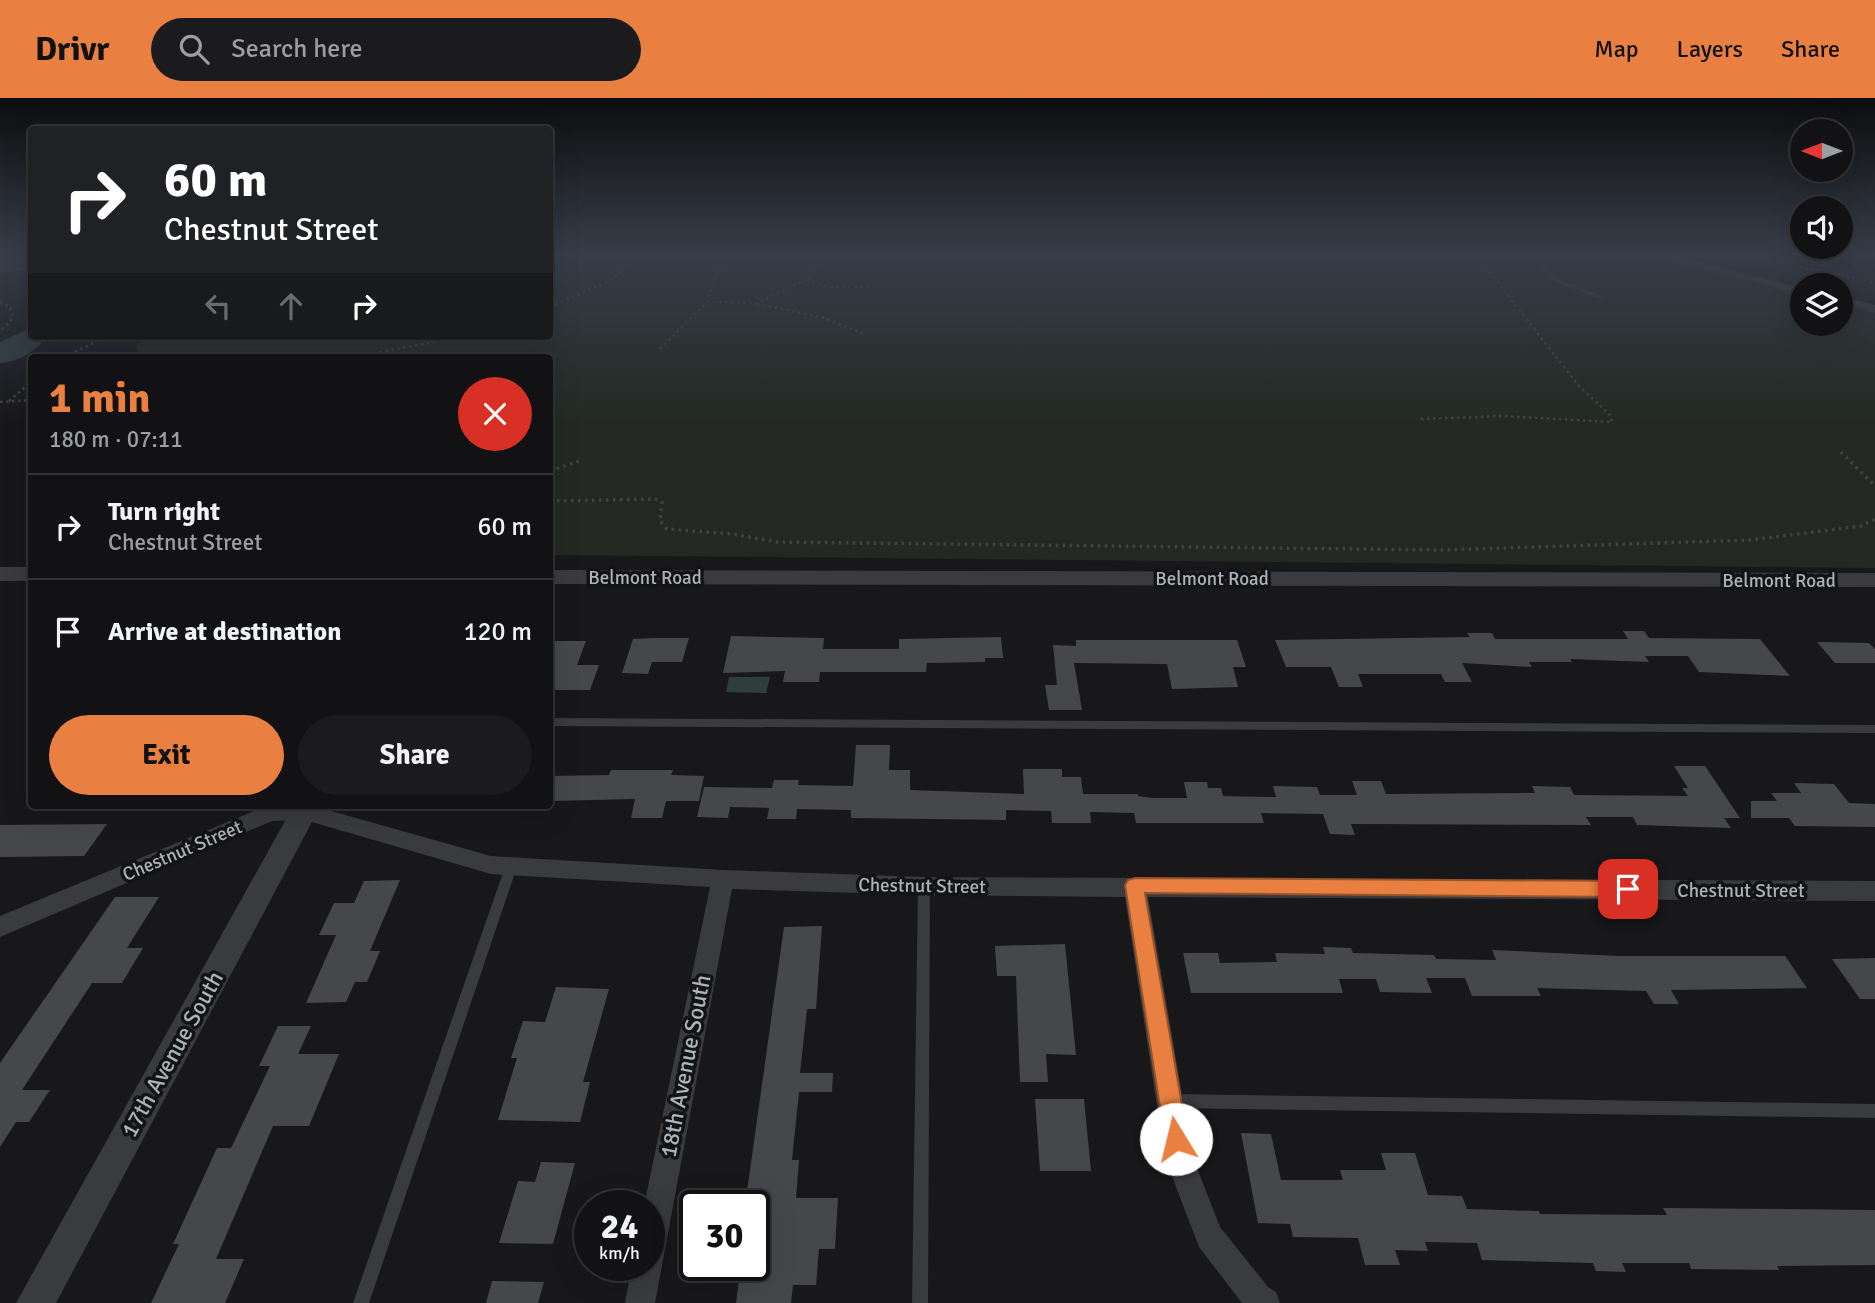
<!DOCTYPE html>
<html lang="en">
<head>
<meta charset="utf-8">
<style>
	:root { --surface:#121214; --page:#1b1b1d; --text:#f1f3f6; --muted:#9c9ea0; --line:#313234; --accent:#e97f40 }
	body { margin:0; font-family:Signika,sans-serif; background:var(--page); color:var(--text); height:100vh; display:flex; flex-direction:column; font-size:26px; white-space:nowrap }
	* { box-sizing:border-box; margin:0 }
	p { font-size:23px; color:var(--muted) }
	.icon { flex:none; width:38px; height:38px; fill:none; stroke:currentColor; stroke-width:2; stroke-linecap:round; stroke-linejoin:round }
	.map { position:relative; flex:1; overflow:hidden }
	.panel { position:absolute; left:28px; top:256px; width:525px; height:455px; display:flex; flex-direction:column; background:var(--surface); border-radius:7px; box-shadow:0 7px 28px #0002,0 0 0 2px var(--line) }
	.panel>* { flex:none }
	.hud { position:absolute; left:28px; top:28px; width:525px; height:214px; border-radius:7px; box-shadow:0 7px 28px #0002,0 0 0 2px var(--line); background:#202124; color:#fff; overflow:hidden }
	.needle { width:46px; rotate:270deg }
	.controls { position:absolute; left:1790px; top:21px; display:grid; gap:14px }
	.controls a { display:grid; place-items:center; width:63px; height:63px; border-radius:50%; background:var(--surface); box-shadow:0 7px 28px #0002,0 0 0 2px var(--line); font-size:35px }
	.speed { position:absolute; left:574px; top:1092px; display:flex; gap:14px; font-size:35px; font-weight:700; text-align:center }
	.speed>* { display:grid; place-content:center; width:91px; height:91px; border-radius:50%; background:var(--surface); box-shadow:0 7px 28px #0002,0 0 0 2px var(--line); line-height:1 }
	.speed small { font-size:18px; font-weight:400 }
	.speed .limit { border:4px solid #111; border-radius:10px; background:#fff; color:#111 }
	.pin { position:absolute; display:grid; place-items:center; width:60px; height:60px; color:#fff; margin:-30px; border-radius:14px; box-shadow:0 4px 10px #0006 }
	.me { position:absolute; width:77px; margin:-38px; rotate:351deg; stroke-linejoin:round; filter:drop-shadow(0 0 5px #0008) }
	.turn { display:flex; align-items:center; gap:24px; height:147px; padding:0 21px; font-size:32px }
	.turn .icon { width:91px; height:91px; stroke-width:2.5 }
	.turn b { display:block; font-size:49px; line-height:60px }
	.lanes { display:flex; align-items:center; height:66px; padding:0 21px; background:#0003; justify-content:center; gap:35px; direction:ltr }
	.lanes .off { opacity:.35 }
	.round { display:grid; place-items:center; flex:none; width:74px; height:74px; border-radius:37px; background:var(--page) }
	.head { display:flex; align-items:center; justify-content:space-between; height:119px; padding:0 21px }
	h1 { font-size:42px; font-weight:700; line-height:52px; color:var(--accent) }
	.button { display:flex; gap:14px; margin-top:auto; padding:14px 21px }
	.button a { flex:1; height:80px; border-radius:42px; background:var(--accent); color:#111; font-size:28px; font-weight:700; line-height:80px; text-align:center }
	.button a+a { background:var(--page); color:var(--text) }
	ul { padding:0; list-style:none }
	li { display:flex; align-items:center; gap:21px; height:105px; padding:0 21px; border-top:2px solid var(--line) }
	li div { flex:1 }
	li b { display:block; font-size:26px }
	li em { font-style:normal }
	header { display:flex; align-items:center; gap:42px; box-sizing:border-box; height:98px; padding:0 35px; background:var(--accent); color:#111 }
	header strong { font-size:33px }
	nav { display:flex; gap:38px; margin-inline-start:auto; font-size:24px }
	.search { width:490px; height:63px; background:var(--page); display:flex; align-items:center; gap:18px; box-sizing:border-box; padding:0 24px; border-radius:38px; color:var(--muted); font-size:26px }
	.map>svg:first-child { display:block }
	.green { fill:#232922 }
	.water { fill:#303d3f }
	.building { fill:#45474a }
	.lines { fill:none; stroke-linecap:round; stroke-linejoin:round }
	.path-far1 { stroke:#3f4345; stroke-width:2.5; stroke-dasharray:2.5 3.5; stroke-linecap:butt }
	.path { stroke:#3f4345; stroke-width:3.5; stroke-dasharray:2.5 4.5; stroke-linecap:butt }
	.service { fill:#393b3e; fill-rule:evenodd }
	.minor { fill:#393b3e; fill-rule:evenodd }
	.tertiary { fill:#393b3e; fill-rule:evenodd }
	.route { fill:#e97f40; stroke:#97532a; stroke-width:2 }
	.labels { text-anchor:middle; stroke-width:7; stroke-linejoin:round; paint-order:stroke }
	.street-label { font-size:19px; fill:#abb3b9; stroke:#131315 }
	.near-street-label { font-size:23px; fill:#abb3b9; stroke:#131315 }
</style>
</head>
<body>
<header>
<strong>Drivr</strong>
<div class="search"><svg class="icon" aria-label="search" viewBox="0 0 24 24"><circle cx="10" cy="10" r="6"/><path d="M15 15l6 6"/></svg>Search here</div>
<nav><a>Map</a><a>Layers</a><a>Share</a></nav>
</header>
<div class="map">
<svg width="1875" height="1205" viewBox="0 0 1875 1205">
	<rect width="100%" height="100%" fill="#18181a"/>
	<path class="green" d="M550,157H1653L1802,196V226H1841V206L1875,215V470L550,457V259H139L136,247L149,238H550Z"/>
	<path class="water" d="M0,157H31V172L0,175Z
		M31,230L32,238H48C35,253 21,263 0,265V244Z
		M729,579H770L766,595L726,594Z"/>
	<path class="building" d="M1623,533H1644L1649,540L1760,541L1790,578L1699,574L1688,558H1645L1649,564L1570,561L1572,564H1529L1532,569L1462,565L1472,584H1445L1441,576H1358L1363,589H1339L1331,569H1286L1275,542L1470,539L1467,535H1492L1495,541H1628Z
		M731,538L824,540L823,551H899V541L1001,539L1003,560H985V564L927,565L926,574H820L819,584H783L785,573L723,575Z
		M653,540H689L682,564H652L648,576L622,575L633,541Z
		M1076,542H1237L1246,569H1233L1238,589L1172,591L1167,566L1074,565L1082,612H1049L1045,587H1057L1053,547L1076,548Z
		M550,543H586L577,567H599L590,592H550Z
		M1817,544L1869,545L1875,551V565H1835Z
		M856,647H890L889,672H910V692L1024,696L1023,671H1062V679H1081L1083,696H1138V698L1152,700H1187L1184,684H1207L1208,690H1221L1223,698L1276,699L1273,688L1317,689L1320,697H1357L1352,683H1381L1386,696L1535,695L1532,688L1570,689L1574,697L1688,698L1682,690H1688L1674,668H1705L1740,720H1724L1731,730L1637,727L1633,719H1586L1591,727L1351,726L1355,737L1330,736L1323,716L1261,715L1264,725H1136L1134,715L1090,714L1091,725H1052L1051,713L1006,712V722L851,720V712L797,711L796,721H767L769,710L730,709L728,720L697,719L704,689L772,690L774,682H799L798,687L853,688Z
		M611,672H673L671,677L704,678L699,703H666L662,720H631L635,701L550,703V678L609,677Z
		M1794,685L1834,686L1849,705L1875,706V729L1795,728L1789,720H1751V703H1777L1771,695H1801Z
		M107,726L84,758L0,759V727Z
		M400,782L370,853H380L367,884H355L346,904L306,905L336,837H319L334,805H354L364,783Z
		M115,799H159L127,850H143L122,885H92L22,992H50L29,1024H16L0,1049V965Z
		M822,828L816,911H807L800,975H833L832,994H799L792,1062H799L796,1100H838L835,1151H819L816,1187H793L791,1205H736L741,1167H754V1108H745L784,829Z
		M1065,846L1076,957L1046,956L1048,984H1020L1016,878H997L995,848Z
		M1323,849L1351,850L1353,855L1434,857L1436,861L1496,862L1492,852L1619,858H1785L1807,890L1671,892L1679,906H1654L1646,893L1537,890L1541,898H1472L1465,880H1426L1432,895L1380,894L1376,881H1339L1343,895H1191L1183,855H1218L1220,865L1277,864L1275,855L1325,856Z
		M1875,860V901H1860L1832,861Z
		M556,889L609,891L583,984H590L580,1024L498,1022L517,960H511L523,923L545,924Z
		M278,928H311L298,956H339L309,1028H273L216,1161H244L225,1205H151L179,1146H173L217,1050H231L270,968H259Z
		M1035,1001H1084L1091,1073H1040Z
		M1241,1035L1271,1036L1281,1082H1343L1340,1072H1386L1381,1055H1415L1428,1097L1462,1098L1467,1111L1539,1113L1540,1116L1667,1117L1663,1110L1875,1112V1167L1777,1168L1779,1172L1691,1171L1689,1165H1622L1626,1174L1596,1173L1593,1165L1482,1162L1477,1145L1425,1144L1428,1153L1395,1152L1400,1167H1365L1358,1140L1293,1139L1290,1126L1258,1125Z
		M541,1064L575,1065L553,1146L499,1145L518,1083L535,1084Z
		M492,1183L544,1184L538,1205H486Z"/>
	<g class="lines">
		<path class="path-far1" d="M1747,157L1875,185
			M807,182L830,189H871
			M0,204L10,209L13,220L0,233
			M707,204L757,205L804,183L832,157
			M757,206L822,219L864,236
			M550,209L611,182L642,157
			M660,251L707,204L715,177L729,157
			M64,259L108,238
			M356,259L464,238
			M9,303L32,283
			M0,304L32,302
			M1421,321L1502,318L1612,324L1611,318L1579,288L1476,157"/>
		<path class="path" d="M1841,354L1875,388
			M550,373L579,363
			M550,403L655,401L662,404L660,423L667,431L733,436L777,444L1442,452L1750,442L1861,428L1875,421"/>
		<path class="service" d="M1529,157H1664L1666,158L1663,160H1537L1557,181L1602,198L1603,199L1600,201L1553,183Z
			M550,620L1875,627V635L550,628Z
			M511,764L515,766L517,769L369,1205H353L505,769L507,766Z
			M924,783L928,785L930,788L928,1205H912L918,788L920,785Z
			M1171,996L1875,1006V1020L1171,1010L1166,1008L1164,1003L1166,998Z"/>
		<path class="minor" d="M1658,157H1671L1802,190V196L1659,160Z
			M1841,198L1875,207V215L1841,206Z
			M269,707H310L491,758L724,772L924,779L1875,783V803L1148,799L1193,1060L1220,1129L1268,1189L1276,1194L1280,1205H1242L1199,1149L1165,1060L1125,799L924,797L732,791L655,1205H625L632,1167H649V1108H644L710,789L491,776L305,722L272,723L0,839V818Z"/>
		<path class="tertiary" d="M0,469H32V483H0Z
			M550,472L1875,475V489L550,486Z
			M294,707H321L56,1205H16Z"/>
	</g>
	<linearGradient id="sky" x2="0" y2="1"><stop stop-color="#0d0d0e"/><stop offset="0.48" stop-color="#373d49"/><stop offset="1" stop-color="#373d49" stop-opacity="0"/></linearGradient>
	<rect width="1875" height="325" fill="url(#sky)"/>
	<path class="route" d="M1135,780L1628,783L1635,785L1638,791L1635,797L1628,799L1145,795L1188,1041L1184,1049L1176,1052L1168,1049L1165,1041L1125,787L1128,782Z"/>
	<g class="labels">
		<g class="street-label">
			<text x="645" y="486">Belmont Road</text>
			<text x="1212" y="487">Belmont Road</text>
			<text x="1779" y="489">Belmont Road</text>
			<text transform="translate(182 752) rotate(-23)" y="7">Chestnut Street</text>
			<text transform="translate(922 787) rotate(1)" y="7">Chestnut Street</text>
			<text x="1741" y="799">Chestnut Street</text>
		</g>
		<g class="near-street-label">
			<text transform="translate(172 956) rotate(-61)" y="8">17th Avenue South</text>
			<text transform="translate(685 968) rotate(-79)" y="8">18th Avenue South</text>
		</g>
	</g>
</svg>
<div class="controls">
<a><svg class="needle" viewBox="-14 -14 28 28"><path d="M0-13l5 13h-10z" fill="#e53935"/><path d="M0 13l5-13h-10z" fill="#9c9ea0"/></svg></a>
<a><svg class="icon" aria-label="sound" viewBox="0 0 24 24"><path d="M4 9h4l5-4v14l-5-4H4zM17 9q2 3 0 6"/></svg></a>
<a><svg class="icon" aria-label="layers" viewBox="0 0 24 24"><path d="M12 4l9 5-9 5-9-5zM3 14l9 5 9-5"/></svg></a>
</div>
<div class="speed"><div>24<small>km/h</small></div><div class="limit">30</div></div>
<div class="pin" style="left:1628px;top:791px;background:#d93025"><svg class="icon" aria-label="arrive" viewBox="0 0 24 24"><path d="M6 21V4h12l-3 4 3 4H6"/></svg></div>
<svg class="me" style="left:1176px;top:1041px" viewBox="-20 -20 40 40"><circle r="19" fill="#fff"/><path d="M0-13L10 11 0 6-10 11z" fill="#e97f40"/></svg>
<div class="hud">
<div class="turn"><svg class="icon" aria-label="right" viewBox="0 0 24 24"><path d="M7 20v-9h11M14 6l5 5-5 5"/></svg><div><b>60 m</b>Chestnut Street</div></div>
<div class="lanes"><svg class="icon off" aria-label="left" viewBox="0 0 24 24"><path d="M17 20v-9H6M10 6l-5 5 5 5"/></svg><svg class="icon off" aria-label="ahead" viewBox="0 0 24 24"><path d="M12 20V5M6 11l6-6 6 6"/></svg><svg class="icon" aria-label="right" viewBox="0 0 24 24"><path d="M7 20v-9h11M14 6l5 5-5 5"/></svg></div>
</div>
<section class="panel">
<div class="head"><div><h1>1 min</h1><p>180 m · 07:11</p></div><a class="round" style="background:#d93025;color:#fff"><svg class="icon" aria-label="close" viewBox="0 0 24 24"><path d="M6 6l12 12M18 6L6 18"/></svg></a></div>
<ul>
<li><svg class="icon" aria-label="right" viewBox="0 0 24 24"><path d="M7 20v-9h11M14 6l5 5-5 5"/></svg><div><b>Turn right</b><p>Chestnut Street</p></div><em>60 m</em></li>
<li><svg class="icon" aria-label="arrive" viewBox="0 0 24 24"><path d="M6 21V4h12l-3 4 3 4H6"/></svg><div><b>Arrive at destination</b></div><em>120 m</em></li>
</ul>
<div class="button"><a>Exit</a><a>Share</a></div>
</section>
</div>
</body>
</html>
